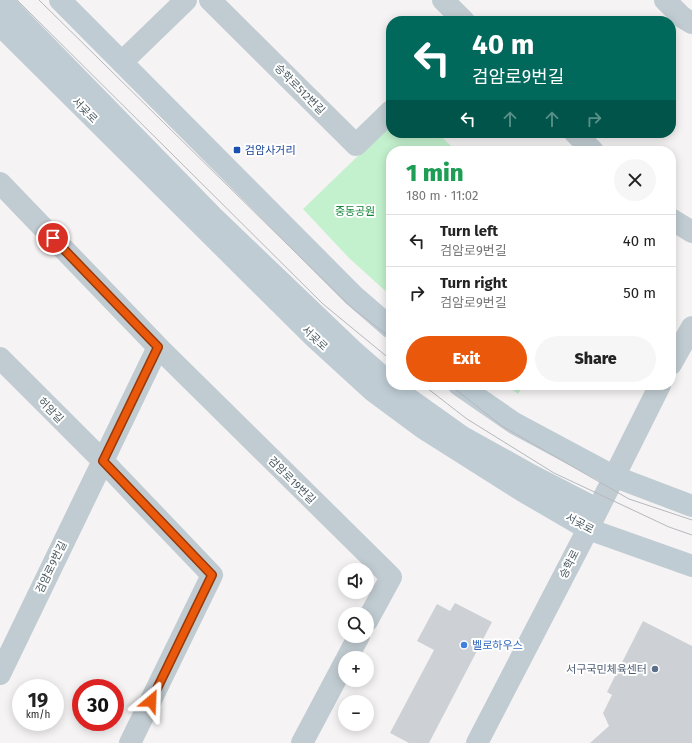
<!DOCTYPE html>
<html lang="en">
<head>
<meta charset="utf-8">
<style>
	:root { --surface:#fff; --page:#f6f6f6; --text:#222; --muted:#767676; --line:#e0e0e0; --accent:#ea580c }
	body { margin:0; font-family:"Fira Sans","Noto Sans KR",sans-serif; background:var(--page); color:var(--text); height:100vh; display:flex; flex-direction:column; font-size:15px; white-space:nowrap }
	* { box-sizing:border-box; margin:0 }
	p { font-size:13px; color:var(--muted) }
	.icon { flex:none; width:22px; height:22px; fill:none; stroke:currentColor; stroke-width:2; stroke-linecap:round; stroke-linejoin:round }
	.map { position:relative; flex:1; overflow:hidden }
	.details { position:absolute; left:386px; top:146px; width:290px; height:244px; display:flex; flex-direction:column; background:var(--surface); border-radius:16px; box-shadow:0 2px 10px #0003 }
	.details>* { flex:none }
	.banner { position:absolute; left:386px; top:16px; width:290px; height:122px; border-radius:16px; box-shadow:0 2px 10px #0003; background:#00695c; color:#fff; overflow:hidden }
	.controls { position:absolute; left:338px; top:563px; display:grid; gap:8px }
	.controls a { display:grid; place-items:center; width:36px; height:36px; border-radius:50%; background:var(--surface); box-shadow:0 2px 10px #0003; font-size:20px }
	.speed { position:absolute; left:12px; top:679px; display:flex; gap:8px; font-size:20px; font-weight:700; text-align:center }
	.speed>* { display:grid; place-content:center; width:52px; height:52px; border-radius:50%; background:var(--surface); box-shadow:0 2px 10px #0003; line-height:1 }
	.speed small { font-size:10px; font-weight:400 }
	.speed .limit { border:6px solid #d22; background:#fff; color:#111 }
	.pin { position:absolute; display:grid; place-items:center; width:34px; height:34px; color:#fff; margin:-17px; border:2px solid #fff; border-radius:50%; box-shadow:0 1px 4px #0007 }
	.me { position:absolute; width:44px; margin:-22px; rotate:26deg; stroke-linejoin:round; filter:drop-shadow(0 0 3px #0008) }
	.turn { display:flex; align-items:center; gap:14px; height:84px; padding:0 20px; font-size:18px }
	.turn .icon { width:52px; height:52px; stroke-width:2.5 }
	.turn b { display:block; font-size:28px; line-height:34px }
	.lanes { display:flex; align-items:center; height:38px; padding:0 20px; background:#0003; justify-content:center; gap:20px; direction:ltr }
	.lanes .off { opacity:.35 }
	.round { display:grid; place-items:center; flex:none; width:42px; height:42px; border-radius:21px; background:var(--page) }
	.summary { display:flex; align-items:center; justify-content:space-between; height:68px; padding:0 20px }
	h1 { font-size:24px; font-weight:800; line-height:30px; color:#1e9e55 }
	.button { display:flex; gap:8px; margin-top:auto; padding:8px 20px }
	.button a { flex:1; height:46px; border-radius:24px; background:var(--accent); color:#fff; font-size:16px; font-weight:800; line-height:46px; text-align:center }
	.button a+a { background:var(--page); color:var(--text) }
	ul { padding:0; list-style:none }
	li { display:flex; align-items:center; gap:12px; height:52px; padding:0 20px; border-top:1px solid var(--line) }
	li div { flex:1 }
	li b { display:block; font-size:15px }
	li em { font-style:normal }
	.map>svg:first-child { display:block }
	.green { fill:#c3f1cd }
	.building { fill:#cdd1d5 }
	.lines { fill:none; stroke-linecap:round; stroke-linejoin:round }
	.minor { stroke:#c1ccd2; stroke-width:22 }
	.tertiary { stroke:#c1ccd2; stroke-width:22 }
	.secondary { stroke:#bfccd4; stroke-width:22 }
	.tram { stroke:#b5b9bd; stroke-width:1 }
	.route-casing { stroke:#983908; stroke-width:10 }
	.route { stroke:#ea580c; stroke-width:7 }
	.transit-dot { fill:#1a4fb4; stroke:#fff; stroke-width:1.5 }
	.shop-dot { fill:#3f7fe0; stroke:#fff; stroke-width:1.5 }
	.service-dot { fill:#5c6f8a; stroke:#fff; stroke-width:1.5 }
	.labels { text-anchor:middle; stroke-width:4; stroke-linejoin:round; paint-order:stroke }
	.street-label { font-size:11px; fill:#4a5a61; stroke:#fff }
	.transit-label { font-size:11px; fill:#164399; stroke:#fff; text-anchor:start }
	.park-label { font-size:11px; fill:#17863b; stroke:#fff }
	.shop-label { font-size:11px; fill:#366cbe; stroke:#fff; text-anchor:start }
	.service-label { font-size:11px; fill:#4e5e75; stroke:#fff; text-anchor:end }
</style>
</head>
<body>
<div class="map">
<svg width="692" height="743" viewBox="0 0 692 743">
	<rect width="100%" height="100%" fill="#f5f3f3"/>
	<path class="green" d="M391,124V133H438L456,151H391V296L349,258L303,209Z
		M506,385H524L518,394Z"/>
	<path class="building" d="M455,603L492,622L429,743H409L390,733L434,650L417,641L437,604L450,611Z
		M643,621L692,646V743H590L609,726L603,713L612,695L607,692Z"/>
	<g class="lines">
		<path class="minor" d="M210,0L356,145L391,111
			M443,0L464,21
			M665,0L682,17L692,23
			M122,62L186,0
			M575,133L593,151
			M0,183L158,347L391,577L367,621
			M671,219L692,232
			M0,358L103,461L212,575L130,743
			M347,658L359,636
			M0,674L158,347
			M302,743L345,662"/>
		<path class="tertiary" d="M671,364L692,327
			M477,743L588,529L660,385"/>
		<path class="secondary" d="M1,0L213,217L352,350L391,384
			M60,0L353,295L391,328
			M0,25L315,338L373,391L423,428L521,490L588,529L692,566
			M459,385L514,423L613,476L692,506
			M402,394L461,436L531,475L597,509"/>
		<path class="tram" d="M17,0L323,304L391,360
			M39,0L351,307L391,338
			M423,385L467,419L554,473L669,527L692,535
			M450,385L502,426L629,499L692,520"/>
	</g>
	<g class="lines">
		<g class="route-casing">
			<path id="route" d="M53,238L158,347L103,461L212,575L151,701"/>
		</g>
		<use href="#route" class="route"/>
	</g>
	<rect class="transit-dot" x="233" y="146" width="8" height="8" rx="2"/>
	<circle class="shop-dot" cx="464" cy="645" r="4"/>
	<circle class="service-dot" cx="655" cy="669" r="4"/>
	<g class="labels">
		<g class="street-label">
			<text transform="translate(300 89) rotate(45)" y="4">승학로512번길</text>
			<text transform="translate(85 110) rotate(45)" y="4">서곶로</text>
			<text transform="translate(315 338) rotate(43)" y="4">서곶로</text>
			<text transform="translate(51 410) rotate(45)" y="4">허암길</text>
			<text transform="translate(292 480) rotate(45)" y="4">검암로19번길</text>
			<text transform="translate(580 523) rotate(28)" y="4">서곶로</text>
			<text transform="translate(569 564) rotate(-63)" y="4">승학로</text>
			<text transform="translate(51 567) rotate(-64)" y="4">검암로9번길</text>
		</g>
		<g class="transit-label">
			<text x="245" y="154">검암사거리</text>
		</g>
		<g class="park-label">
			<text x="355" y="215">중동공원</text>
		</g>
		<g class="shop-label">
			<text x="472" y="649">벨로하우스</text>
		</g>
		<g class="service-label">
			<text x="647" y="673">서구국민체육센터</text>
		</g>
	</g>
</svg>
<div class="controls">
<a><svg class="icon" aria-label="sound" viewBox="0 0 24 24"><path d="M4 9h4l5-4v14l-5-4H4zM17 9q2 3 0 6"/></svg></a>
<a><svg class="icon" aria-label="search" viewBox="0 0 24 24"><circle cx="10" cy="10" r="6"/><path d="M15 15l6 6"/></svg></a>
<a>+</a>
<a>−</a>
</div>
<div class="speed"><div>19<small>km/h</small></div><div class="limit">30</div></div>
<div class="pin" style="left:53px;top:238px;background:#d93025"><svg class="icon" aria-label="arrive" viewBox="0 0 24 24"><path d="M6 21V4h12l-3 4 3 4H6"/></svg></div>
<svg class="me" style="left:151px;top:701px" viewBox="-20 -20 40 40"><path d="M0-17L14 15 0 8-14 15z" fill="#ea580c" stroke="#fff" stroke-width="4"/></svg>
<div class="banner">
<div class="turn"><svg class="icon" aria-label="left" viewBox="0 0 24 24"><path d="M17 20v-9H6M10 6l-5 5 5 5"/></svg><div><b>40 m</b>검암로9번길</div></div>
<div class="lanes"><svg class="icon" aria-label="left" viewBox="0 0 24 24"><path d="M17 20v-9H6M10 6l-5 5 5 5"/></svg><svg class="icon off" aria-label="ahead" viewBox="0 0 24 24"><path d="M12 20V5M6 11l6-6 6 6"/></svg><svg class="icon off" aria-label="ahead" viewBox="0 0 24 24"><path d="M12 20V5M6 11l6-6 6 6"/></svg><svg class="icon off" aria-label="right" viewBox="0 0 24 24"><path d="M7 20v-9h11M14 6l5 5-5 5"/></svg></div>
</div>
<section class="details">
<div class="summary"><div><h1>1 min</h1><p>180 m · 11:02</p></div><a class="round"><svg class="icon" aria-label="close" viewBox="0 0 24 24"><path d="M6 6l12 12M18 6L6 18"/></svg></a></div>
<ul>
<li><svg class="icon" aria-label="left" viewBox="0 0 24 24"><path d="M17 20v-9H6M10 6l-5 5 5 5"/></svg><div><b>Turn left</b><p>검암로9번길</p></div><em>40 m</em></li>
<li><svg class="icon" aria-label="right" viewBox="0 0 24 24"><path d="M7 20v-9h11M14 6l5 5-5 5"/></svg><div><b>Turn right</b><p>검암로9번길</p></div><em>50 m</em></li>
</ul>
<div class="button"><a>Exit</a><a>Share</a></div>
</section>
</div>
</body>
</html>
